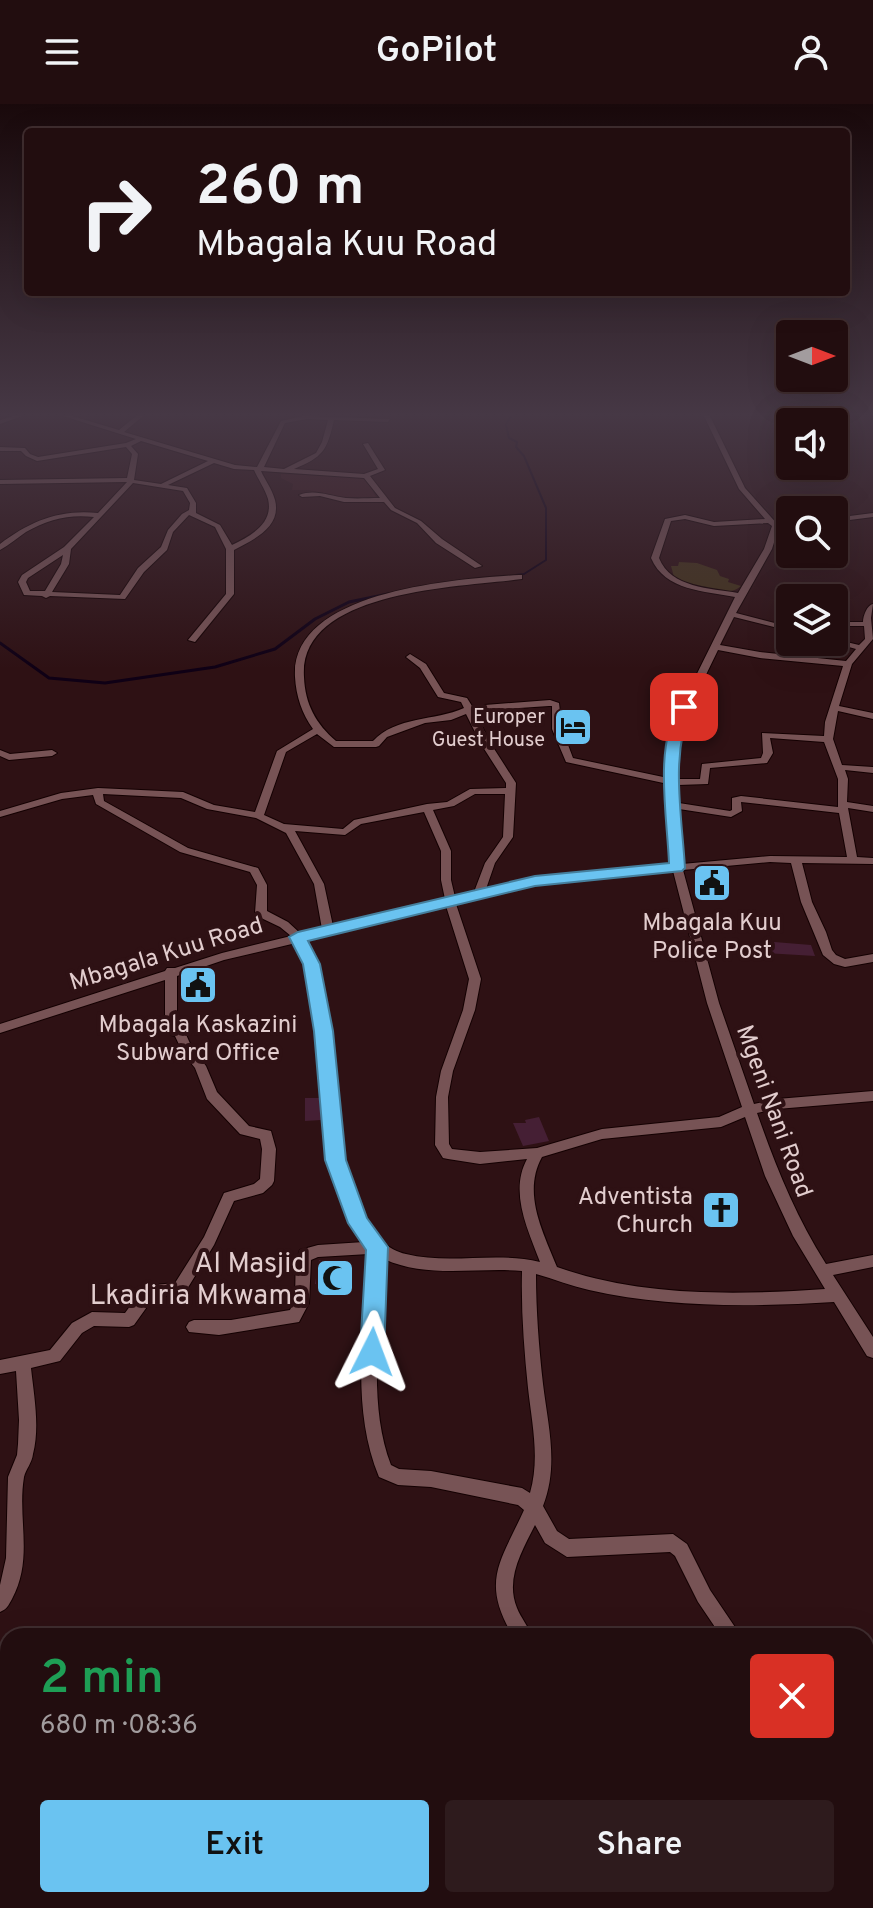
<!DOCTYPE html>
<html lang="en">
<head>
<meta charset="utf-8">
<style>
	:root { --surface:#220d0f; --page:#2e1b1d; --text:#f1f3f6; --muted:#a29c9e; --line:#3f2d2f; --accent:#6ac3f1 }
	body { margin:0; font-family:Overpass,sans-serif; background:var(--page); color:var(--text); height:100vh; display:flex; flex-direction:column; font-size:30px; white-space:nowrap }
	* { box-sizing:border-box; margin:0 }
	p { font-size:26px; color:var(--muted) }
	.icon { flex:none; width:44px; height:44px; fill:none; stroke:currentColor; stroke-width:2; stroke-linecap:round; stroke-linejoin:round }
	.map { position:relative; flex:1; overflow:hidden }
	.sheet { position:absolute; left:0px; top:1524px; width:874px; height:280px; display:flex; flex-direction:column; background:var(--surface); border-radius:24px 24px 0 0; box-shadow:0 8px 32px #0002,0 0 0 2px var(--line) }
	.sheet>* { flex:none }
	.hud { position:absolute; left:24px; top:24px; width:826px; height:168px; border-radius:8px; box-shadow:0 8px 32px #0002,0 0 0 2px var(--line); background:#220d0f; color:var(--text); overflow:hidden }
	.needle { width:52px; rotate:90deg }
	.tools { position:absolute; left:776px; top:216px; display:grid; gap:16px }
	.tools a { display:grid; place-items:center; width:72px; height:72px; border-radius:8px; background:var(--surface); box-shadow:0 8px 32px #0002,0 0 0 2px var(--line); font-size:40px }
	.pin { position:absolute; display:grid; place-items:center; width:68px; height:68px; color:#fff; margin:-34px; border-radius:16px; box-shadow:0 4px 12px #0006 }
	.me { position:absolute; width:88px; margin:-44px; rotate:3deg; stroke-linejoin:round; filter:drop-shadow(0 0 6px #0008) }
	.turn { display:flex; align-items:center; gap:28px; height:168px; padding:0 40px; font-size:36px }
	.turn .icon { width:104px; height:104px; stroke-width:2.5 }
	.turn b { display:block; font-size:56px; line-height:68px }
	.round { display:grid; place-items:center; flex:none; width:84px; height:84px; border-radius:8px; background:var(--page) }
	.summary { display:flex; align-items:center; justify-content:space-between; height:136px; padding:0 40px }
	h1 { font-size:48px; font-weight:600; line-height:60px; color:#1e9e55 }
	.cta { display:flex; gap:16px; margin-top:auto; padding:16px 40px }
	.cta a { flex:1; height:92px; border-radius:8px; background:var(--accent); color:#111; font-size:32px; font-weight:600; line-height:92px; text-align:center }
	.cta a+a { background:var(--page); color:var(--text) }
	header { display:flex; justify-content:space-between; align-items:center; height:104px; padding:0 40px; background:var(--surface); font-size:36px; font-weight:600 }
	.map>svg:first-child { display:block }
	.built { fill:#3c171b }
	.green { fill:#43321a }
	.lines { fill:none; stroke-linecap:round; stroke-linejoin:round }
	.stream-far1 { stroke:#0f0015; stroke-width:2 }
	.stream { stroke:#0f0015; stroke-width:3 }
	.building { fill:#451f34 }
	.minor-casing { stroke:#140002; stroke-width:2 }
	.minor { fill:#775355; fill-rule:evenodd }
	.route { fill:#6ac3f1; stroke:#457f9d; stroke-width:2 }
	.labels { text-anchor:middle; stroke-width:8; stroke-linejoin:round; paint-order:stroke }
	.far-poi-label { font-size:20px; fill:#e2cdce; stroke:#2e1114; text-anchor:end }
	.poi-label { font-size:24px; fill:#e2cdce; stroke:#2e1114 }
	.street-label { font-size:24px; fill:#e2cdce; stroke:#2e1114 }
	.near-poi-label { font-size:28px; fill:#e2cdce; stroke:#2e1114; text-anchor:end }
</style>
</head>
<body>
<header><svg class="icon" aria-label="menu" viewBox="0 0 24 24"><path d="M4 6h16M4 12h16M4 18h16"/></svg>GoPilot<svg class="icon" aria-label="person" viewBox="0 0 24 24"><circle cx="12" cy="8" r="4"/><path d="M4 21q1-7 8-7t8 7"/></svg></header>
<div class="map">
<svg width="873" height="1804" viewBox="0 0 873 1804">
	<rect width="100%" height="100%" fill="#2e1114"/>
	<path class="built" d="M281,370L362,373L366,374L376,393H339L309,386H292L293,380L281,374Z"/>
	<path class="green" d="M679,458L697,459L717,466L720,472L729,475L728,478L741,482C725,496 692,481 674,473L671,462H678Z"/>
	<g class="lines">
		<path class="stream-far1" d="M511,312L506,321L509,334L517,338L516,343L524,352L546,404V456L524,470L516,471"/>
		<path class="stream" d="M0,539L49,574L105,579L215,563L275,545L315,515L349,498L388,490"/>
	</g>
	<path class="building" d="M762,837L811,841L815,852L765,849Z
		M305,994H319L321,1016L305,1017Z
		M539,1013L549,1037L523,1042L513,1019H526L525,1016Z
		M319,1156L351,1157L347,1182L315,1180Z"/>
	<g class="lines">
		<g class="minor-casing">
			<path id="minor" d="M13,312H22L0,320V316Z
				M63,312H72L119,326L136,312H143L124,328L235,361L257,363L281,317L303,312L390,315L388,318L334,316C327,347 323,353 294,365L364,370L378,365L363,340L368,339L385,366L370,372L395,404L421,417L442,435L482,462L475,464L436,439L417,419L391,406L384,398H344L320,392L302,393L299,391C315,385 329,392 346,394C357,395 369,394 380,394L364,374L261,367C265,376 272,385 275,396C282,423 253,436 234,446V490L195,538L188,536L226,490V445L215,423L189,411L173,428L167,446L144,468L125,495L50,492L46,494L42,492L24,491L18,478L22,471L64,443L94,413C70,410 48,415 26,428C17,434 9,441 0,446V440C30,417 60,405 98,409L127,378L0,380V376L127,374L132,350L126,343L37,357L26,352L21,347H0V343L25,344L30,350L38,353L126,339L136,335ZM307,315L328,316L322,338L316,349L284,365L264,363L285,319ZM141,337L208,357L161,380L134,376L138,350L131,342ZM214,359L234,365L254,366C258,375 265,385 268,395C274,420 250,432 232,441L220,421L196,409V399L187,384L168,381ZM133,379L183,387L190,399L189,406L182,410L168,426L161,443L138,464L120,491L52,488L69,460L71,445ZM63,451L61,460L45,487H30L26,478L28,474Z
				M704,312H710L745,384L779,422L772,445L736,509L790,523V527L734,513L720,541L760,548L846,557L856,545L831,538H834V535L859,541L865,535L864,522H843L834,526V521L842,518H863C863,512 867,501 873,500L871,514L873,535L852,560L839,602L873,609V615L838,607L833,635L842,661L873,663V669L845,666L848,675L847,698L873,702V708L848,704L857,753L873,754V760L802,759L812,798L826,828L832,846L836,851L845,855L873,850V858L845,863L834,860L823,851L801,798L791,759L770,758L683,766L719,899L754,1000L777,995L873,987V997L777,1005L757,1009C776,1063 795,1111 826,1160L873,1151V1163L833,1171L873,1233V1254L867,1252L834,1198C752,1203 669,1204 589,1186C571,1182 554,1175 536,1170C536,1207 539,1244 543,1280C548,1322 559,1361 543,1402L557,1427L569,1435L673,1430L687,1440L710,1486L741,1532H721L698,1498L675,1452L670,1448L567,1453L545,1439L535,1421C522,1447 505,1475 517,1504C521,1514 528,1522 532,1532H513C480,1477 501,1457 524,1406L518,1401L431,1383L398,1381L379,1373C350,1303 364,1223 369,1150L318,1153L311,1156L309,1199L299,1218L219,1231L189,1228L186,1223L189,1218L194,1216H231L290,1206C300,1190 291,1167 300,1146L318,1141L364,1138C320,1084 323,978 314,911C310,886 308,861 296,839L224,856L177,872V924L184,926L192,944L206,962L217,988L249,1022L271,1027L276,1045L274,1077L272,1081L263,1089L234,1097L214,1141L184,1190L154,1193L134,1221L129,1223L94,1222L82,1229L60,1257L31,1264C34,1292 40,1323 33,1350C32,1359 26,1365 24,1373C17,1415 34,1454 12,1495C8,1502 7,1505 0,1508V1481L6,1454L8,1373L17,1351L18,1340L19,1316L16,1267L0,1270V1256L50,1246L72,1219L92,1208L125,1209L145,1182L175,1179L204,1133L224,1089L254,1080L260,1075L262,1045L260,1035L240,1030L207,995L195,964L183,949L175,932L167,930L165,927V876L0,929V920L165,867L167,864H175L222,849L291,832L280,823L257,812L255,809L257,781L250,768L180,748L96,700L93,691L62,695L0,713V707L61,689L98,684L183,688L214,701L255,708L277,647L313,625C302,610 296,592 295,573C290,486 458,475 519,471H522V475C463,483 298,485 304,573C305,600 316,620 336,637H373C396,612 435,617 464,604L461,598L438,593L420,564L406,553L410,550L426,560L444,589L467,594L472,602L550,596L559,599L562,625L573,654L668,674L667,654L673,618L735,493C705,487 665,487 651,454L665,415L685,411L714,418L765,415L739,385ZM685,415L714,422L768,419L772,422L764,445L738,489C710,484 671,484 659,454L671,417ZM718,546L760,554L843,562L825,618L824,632L762,629L763,649L761,654L702,660L700,675H678L677,654L683,618ZM549,602H552V625L566,658L668,680L672,761L535,774L486,785L495,759L513,733L516,679L491,640L474,607ZM466,610L481,640L506,679V684L470,685L447,698L427,700L354,716L343,725L284,720L264,711L286,648L317,630L334,643H376L379,642L387,633L425,619L451,616ZM770,634L824,638L838,675V703L741,692L732,694V706L730,707L679,699L678,681L708,680L710,664L767,659L773,649ZM103,690L181,694L207,705L256,714L286,729L314,780L322,825L301,830L288,818L267,807V781L258,764L188,744L104,697ZM475,690H505L503,733L485,759L474,788L455,793L451,776V747L433,706L454,702ZM741,698L839,709L847,753L770,752L682,760L679,705L731,713L742,707ZM424,708L441,747V776L445,795L333,822L324,780L295,727L345,731L361,720ZM673,767L707,899L742,1003L719,1013L602,1025L537,1044L480,1048L452,1045L449,1040L448,993L453,967L475,906L481,875L456,800L535,780ZM446,802L469,875L463,906L441,967L436,993L435,1041L443,1054L448,1055L480,1060L527,1055C509,1088 528,1126 540,1158C496,1147 450,1161 406,1150C388,1146 373,1132 365,1116C352,1093 347,1066 342,1041C332,986 330,931 320,877L314,853L306,837ZM745,1013L765,1072L793,1132L825,1185C737,1191 641,1193 557,1163C543,1128 522,1089 542,1053L602,1035L721,1023ZM384,1155C427,1175 476,1163 522,1167C521,1206 524,1245 528,1284C532,1320 540,1354 530,1389L522,1384L431,1367L399,1365L391,1361C367,1299 380,1220 384,1155Z
				M873,409V413L834,418V414Z
				M0,646L10,650L52,646L57,649L52,652L9,656L0,652Z
				M680,1796H702L701,1804H679Z"/>
		</g>
		<use href="#minor" class="minor"/>
	</g>
	<linearGradient id="sky" x2="0" y2="1"><stop stop-color="#19090b"/><stop offset="0.55" stop-color="#463845"/><stop offset="1" stop-color="#463845" stop-opacity="0"/></linearGradient>
	<rect width="873" height="565" fill="url(#sky)"/>
	<path class="route" d="M684,599L691,603C670,652 682,712 685,764L682,767L535,782L308,837L320,860L333,927L346,1056L367,1114L388,1143L384,1248L380,1256L372,1259L364,1256L360,1248L366,1146L348,1119L325,1056L314,927L303,860L289,833L298,828L535,772L669,759C667,710 654,645 679,600Z"/>
	<defs>
		<g id="hotel-square" transform="scale(2)"><rect x="-9" y="-9" width="18" height="18" rx="4" fill="#6ac3f1" stroke="#2e1114"/><path d="M-6-4.5h1.5V1H6V5H4.5V3h-9V5H-6ZM-4 0a1.8 1.8 0 1 1 3.6 0ZM.5 0V-2.5h3Q6-2.5 6 0Z" fill="#111"/></g>
		<g id="civic-square" transform="scale(2)"><rect x="-9" y="-9" width="18" height="18" rx="4" fill="#6ac3f1" stroke="#2e1114"/><path d="M-.6-6.5H3V-4.5H.6V-3L4-1V1h2V6H-6V1h2V-1L-.6-3ZM-1.2 2.5V6h2.4V2.5Z" fill="#111"/></g>
		<g id="church-square" transform="scale(2)"><rect x="-9" y="-9" width="18" height="18" rx="4" fill="#6ac3f1" stroke="#2e1114"/><path d="M-1.2-6h2.4v3.5h3.3v2.4h-3.3V6h-2.4V-.1h-3.3v-2.4h3.3Z" fill="#111"/></g>
		<g id="mosque-square" transform="scale(2)"><rect x="-9" y="-9" width="18" height="18" rx="4" fill="#6ac3f1" stroke="#2e1114"/><path d="M3.5-4.9A6 6 0 1 0 3.5 4.9A5 5 0 1 1 3.5-4.9Z" fill="#111"/></g>
	</defs>
	<g fill-rule="evenodd">
		<use href="#hotel-square" x="573" y="623"/>
		<use href="#civic-square" x="712" y="779"/>
		<use href="#civic-square" x="198" y="881"/>
		<use href="#church-square" x="721" y="1106"/>
		<use href="#mosque-square" x="335" y="1174"/>
	</g>
	<g class="labels">
		<g class="far-poi-label">
			<text x="545" y="619">Europer<tspan x="545" dy="23">Guest House</tspan></text>
		</g>
		<g class="poi-label">
			<text x="712" y="826">Mbagala Kuu<tspan x="712" dy="28">Police Post</tspan></text>
			<text x="198" y="928">Mbagala Kaskazini<tspan x="198" dy="28">Subward Office</tspan></text>
			<text x="693" y="1100" text-anchor="end">Adventista<tspan x="693" dy="28">Church</tspan></text>
		</g>
		<g class="street-label">
			<text transform="translate(166 849) rotate(-17)" y="8">Mbagala Kuu Road</text>
			<text transform="translate(775 1007) rotate(70)" y="8">Mgeni Nani Road</text>
		</g>
		<g class="near-poi-label">
			<text x="307" y="1168">Al Masjid<tspan x="307" dy="32">Lkadiria Mkwama</tspan></text>
		</g>
	</g>
</svg>
<div class="tools">
<a><svg class="needle" viewBox="-14 -14 28 28"><path d="M0-13l5 13h-10z" fill="#e53935"/><path d="M0 13l5-13h-10z" fill="#a29c9e"/></svg></a>
<a><svg class="icon" aria-label="sound" viewBox="0 0 24 24"><path d="M4 9h4l5-4v14l-5-4H4zM17 9q2 3 0 6"/></svg></a>
<a><svg class="icon" aria-label="search" viewBox="0 0 24 24"><circle cx="10" cy="10" r="6"/><path d="M15 15l6 6"/></svg></a>
<a><svg class="icon" aria-label="layers" viewBox="0 0 24 24"><path d="M12 4l9 5-9 5-9-5zM3 14l9 5 9-5"/></svg></a>
</div>
<div class="pin" style="left:684px;top:603px;background:#d93025"><svg class="icon" aria-label="arrive" viewBox="0 0 24 24"><path d="M6 21V4h12l-3 4 3 4H6"/></svg></div>
<svg class="me" style="left:372px;top:1248px" viewBox="-20 -20 40 40"><path d="M0-17L14 15 0 8-14 15z" fill="#6ac3f1" stroke="#fff" stroke-width="4"/></svg>
<div class="hud">
<div class="turn"><svg class="icon" aria-label="right" viewBox="0 0 24 24"><path d="M7 20v-9h11M14 6l5 5-5 5"/></svg><div><b>260 m</b>Mbagala Kuu Road</div></div>
</div>
<section class="sheet">
<div class="summary"><div><h1>2 min</h1><p>680 m · 08:36</p></div><a class="round" style="background:#d93025;color:#fff"><svg class="icon" aria-label="close" viewBox="0 0 24 24"><path d="M6 6l12 12M18 6L6 18"/></svg></a></div>
<div class="cta"><a>Exit</a><a>Share</a></div>
</section>
</div>
</body>
</html>
